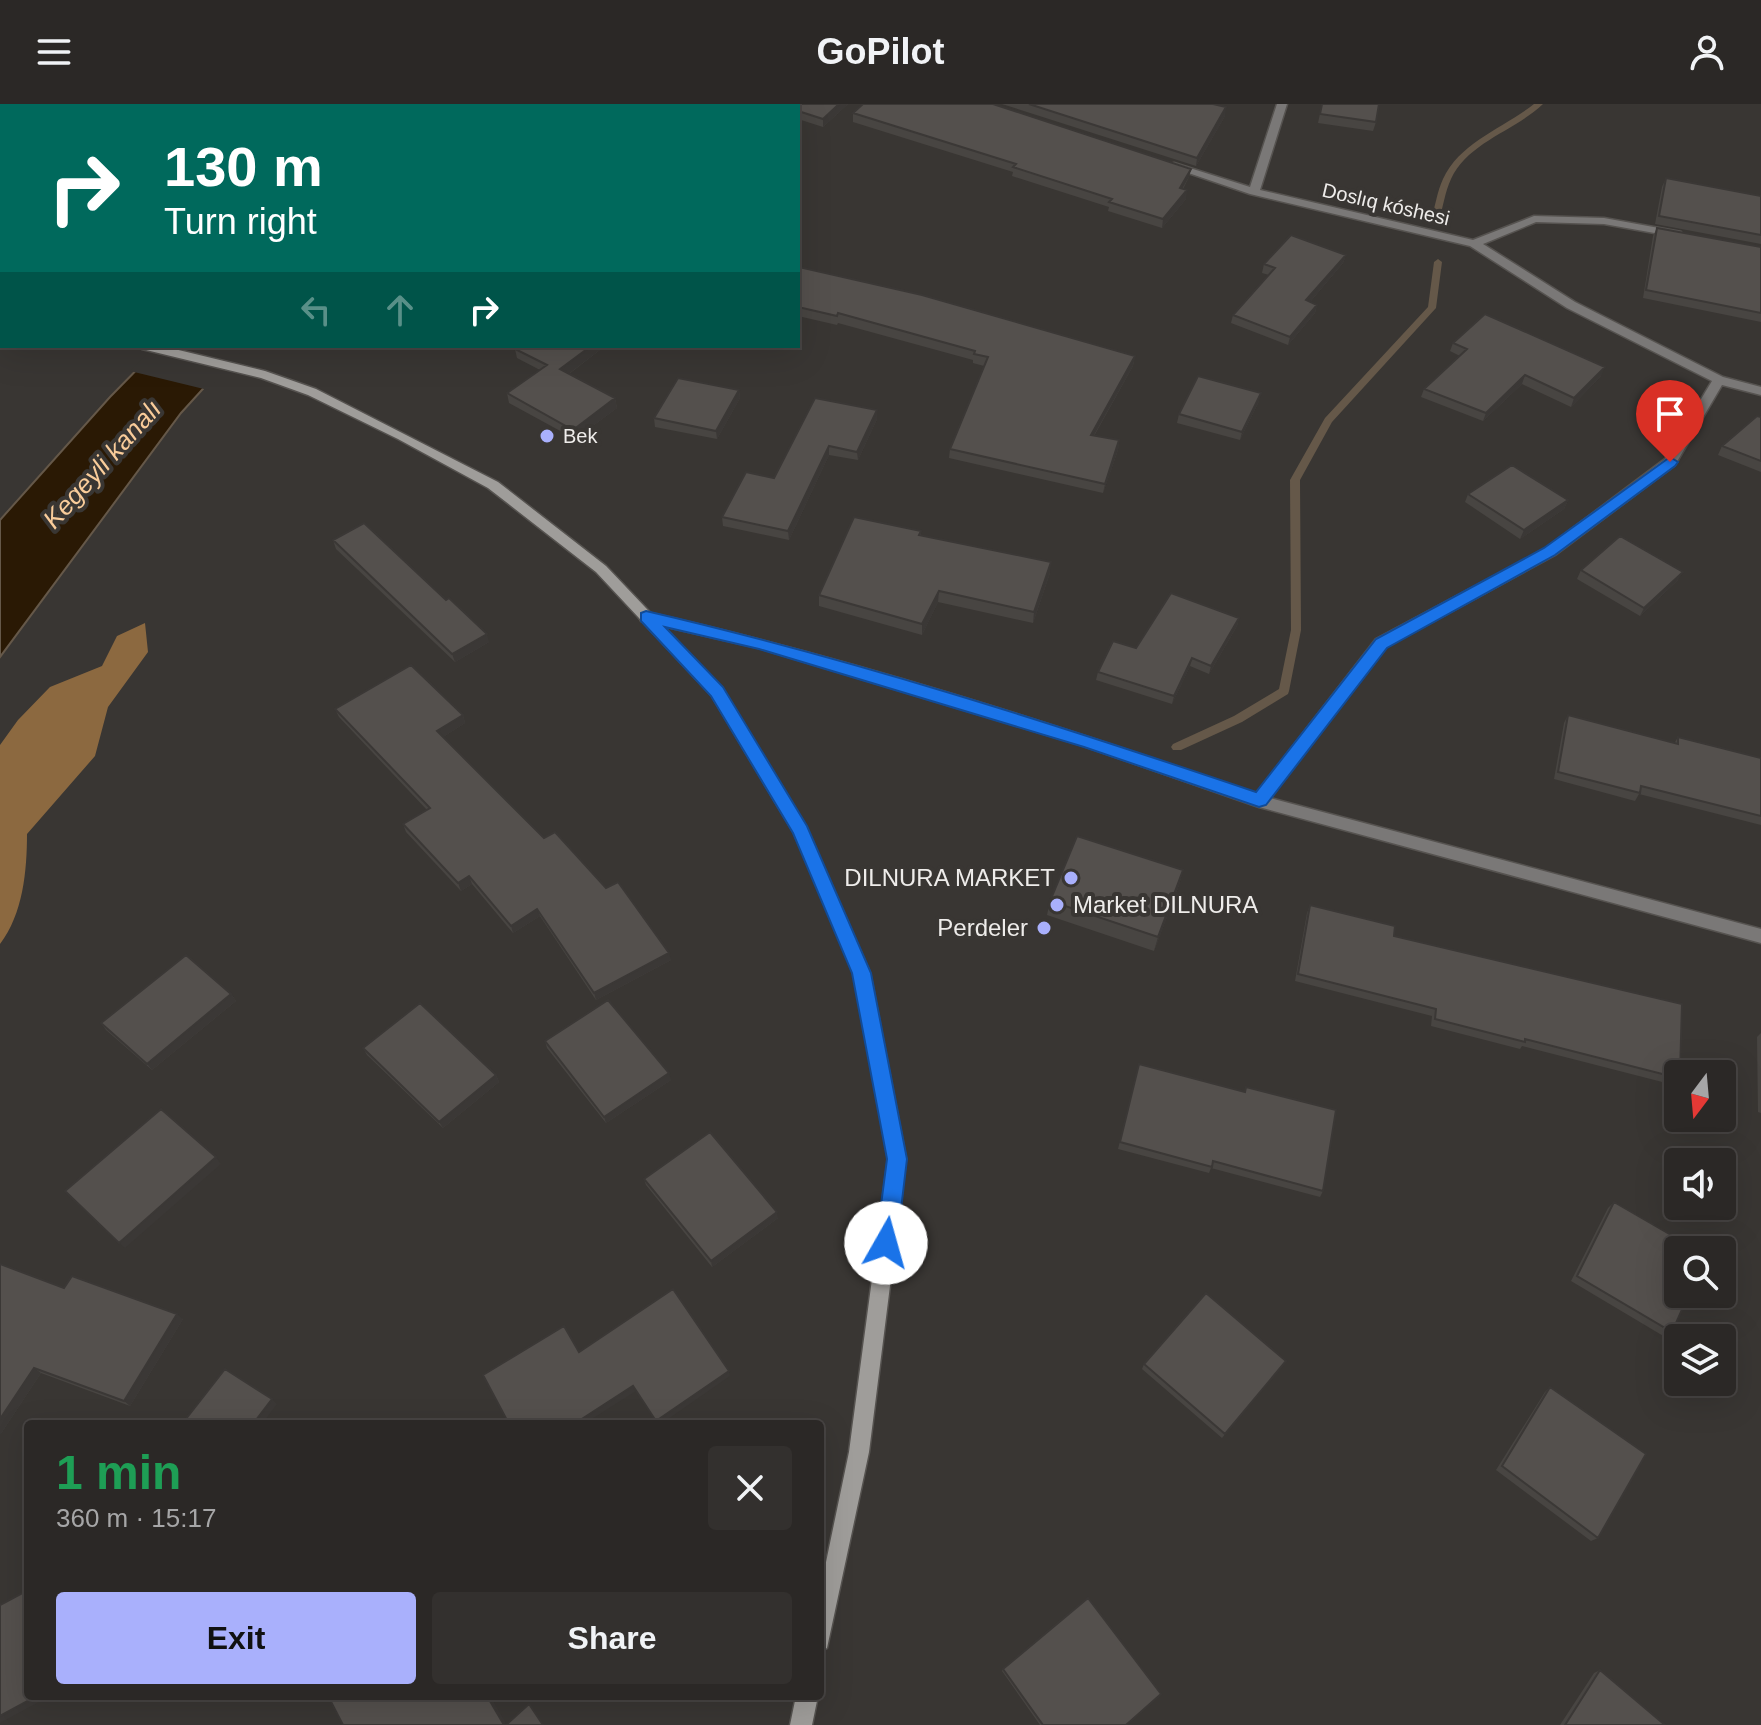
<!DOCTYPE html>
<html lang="en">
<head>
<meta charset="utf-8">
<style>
	:root { --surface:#2b2826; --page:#33302e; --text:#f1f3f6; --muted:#a6a6a7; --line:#474443; --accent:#a9b0fc }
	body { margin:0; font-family:Arial,sans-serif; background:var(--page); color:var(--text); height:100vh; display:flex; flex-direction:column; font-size:30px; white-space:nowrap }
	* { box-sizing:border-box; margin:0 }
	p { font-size:26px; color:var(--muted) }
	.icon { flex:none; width:44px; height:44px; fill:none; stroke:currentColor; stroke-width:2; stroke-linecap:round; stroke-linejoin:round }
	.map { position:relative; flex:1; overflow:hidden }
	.drawer { position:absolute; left:24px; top:1316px; width:800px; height:280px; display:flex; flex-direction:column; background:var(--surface); border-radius:8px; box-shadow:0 8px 32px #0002,0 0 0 2px var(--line) }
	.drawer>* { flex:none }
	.hud { position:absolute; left:0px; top:0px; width:800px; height:244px; box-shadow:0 8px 32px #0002,0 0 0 2px var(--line); background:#00695c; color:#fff; overflow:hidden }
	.needle { width:52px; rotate:196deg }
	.fabs { position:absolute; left:1664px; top:956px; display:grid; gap:16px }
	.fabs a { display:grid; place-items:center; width:72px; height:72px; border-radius:8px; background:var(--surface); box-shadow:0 8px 32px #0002,0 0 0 2px var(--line); font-size:40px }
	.pin { position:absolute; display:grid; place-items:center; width:68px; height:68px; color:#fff; margin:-82px -34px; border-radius:50% 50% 50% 0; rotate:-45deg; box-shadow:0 0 8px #0007 }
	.pin .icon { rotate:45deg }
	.me { position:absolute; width:88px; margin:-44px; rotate:7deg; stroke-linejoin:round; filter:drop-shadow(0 0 6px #0008) }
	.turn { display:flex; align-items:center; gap:28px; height:168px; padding:0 32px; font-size:36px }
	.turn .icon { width:104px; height:104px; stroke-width:2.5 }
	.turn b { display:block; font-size:56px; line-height:68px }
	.lanes { display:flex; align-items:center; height:76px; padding:0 32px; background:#0003; justify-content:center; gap:40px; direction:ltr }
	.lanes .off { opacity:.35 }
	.round { display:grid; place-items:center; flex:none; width:84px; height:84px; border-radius:8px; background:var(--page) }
	.summary { display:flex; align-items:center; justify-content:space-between; height:136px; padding:0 32px }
	h1 { font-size:48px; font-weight:600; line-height:60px; color:#1e9e55 }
	.button { display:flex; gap:16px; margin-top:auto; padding:16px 32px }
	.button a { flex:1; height:92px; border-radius:8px; background:var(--accent); color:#111; font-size:32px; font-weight:600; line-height:92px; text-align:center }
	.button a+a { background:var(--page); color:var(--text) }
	header { display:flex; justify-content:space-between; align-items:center; height:104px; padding:0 32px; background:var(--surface); font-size:36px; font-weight:600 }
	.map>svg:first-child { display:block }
	.forest { fill:#8c6940 }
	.water { fill:#2a1904; stroke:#655849; stroke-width:2 }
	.pier { fill:#393633 }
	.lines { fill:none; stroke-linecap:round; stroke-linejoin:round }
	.stream { fill:#655849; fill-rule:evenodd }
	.lane-casing { stroke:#565350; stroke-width:19 }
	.street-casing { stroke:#565350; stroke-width:3 }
	.secondary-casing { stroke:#565350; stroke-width:3 }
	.lane { stroke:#7a7877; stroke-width:16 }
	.street { fill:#7a7877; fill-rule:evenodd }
	.secondary { fill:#9f9d9a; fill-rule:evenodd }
	.wall { fill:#484542 }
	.shaded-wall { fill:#3b3836 }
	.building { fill:#54504d; stroke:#3b3836; stroke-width:2 }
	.route { fill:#1a73e8; stroke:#114b97; stroke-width:2 }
	.poi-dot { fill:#a9b0fc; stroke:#393633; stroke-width:3 }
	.labels { text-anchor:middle; stroke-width:8; stroke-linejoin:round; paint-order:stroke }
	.far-street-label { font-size:20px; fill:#eeecea; stroke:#393633 }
	.far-poi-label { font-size:20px; fill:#eeecea; stroke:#393633; text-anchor:start }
	.poi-label { font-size:24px; fill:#eeecea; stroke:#393633; text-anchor:end }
	.water-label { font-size:26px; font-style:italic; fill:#f9cc9a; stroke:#393633 }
</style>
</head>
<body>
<header><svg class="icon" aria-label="menu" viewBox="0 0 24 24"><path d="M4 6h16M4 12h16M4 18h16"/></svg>GoPilot<svg class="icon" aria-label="person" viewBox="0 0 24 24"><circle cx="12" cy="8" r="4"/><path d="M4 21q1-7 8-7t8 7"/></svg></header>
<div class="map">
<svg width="1761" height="1621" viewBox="0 0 1761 1621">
	<rect width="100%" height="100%" fill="#393633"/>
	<path class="forest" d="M145,519L148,548L108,603L95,652L27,730C27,767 23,810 0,840V641L18,616L50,583L102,562L117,532Z"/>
	<path class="water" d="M160,242H242L181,309L0,553V416L110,293Z"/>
	<path class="pier" d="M155,242H246L208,286L130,267Z"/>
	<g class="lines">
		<path class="stream" d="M1534,0H1543C1515,27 1468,38 1451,75C1445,88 1443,103 1439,117L1432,119L1431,117C1435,103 1437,88 1443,75C1460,38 1504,24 1534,0Z
			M1438,155L1442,158L1436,204L1332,318L1300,376L1301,526L1289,587L1288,590L1242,618L1181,646H1173L1171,643L1173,640L1234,612L1279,585L1291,526L1290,376L1325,314L1428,203L1434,158Z"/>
		<g class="lane-casing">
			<path id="lane" d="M301,2L303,0"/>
		</g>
		<g class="street-casing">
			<path id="street" d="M1277,0H1287L1260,86L1473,136L1534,112L1604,114L1681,128V132L1677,133L1604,120L1536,118L1483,140L1575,198L1723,273L1761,283V291L1722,281L1675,361L1555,451L1386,543L1270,694L1761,825V839L1259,703L1084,642L759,544L641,517L639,513L646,508C853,555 1056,620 1256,690L1376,535L1545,445L1665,355L1712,277L1567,204L1470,142L1250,90L1165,61L1174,59L1250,83Z"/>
		</g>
		<g class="secondary-casing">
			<path id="secondary" d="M0,191L2,192V200L0,199Z
				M140,242H162L265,267L316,285L498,378L606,462L722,584L806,723L870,869L906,1055L869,1348L827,1544L820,1548V1487L849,1348L888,1055L854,869L794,729L712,592L596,468L488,384L398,335L308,291L261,274L142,245Z
				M796,1592H818L812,1621H790Z"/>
		</g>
		<use href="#lane" class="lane"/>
		<use href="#street" class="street"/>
		<use href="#secondary" class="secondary"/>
	</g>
	<path class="wall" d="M222,0H261L259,2H226Z
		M776,0H848L823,23L798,15V2H776Z
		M1002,0H1213L1225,12L1196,62Z
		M1322,0L1376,18L1373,27L1318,19Z
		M853,9L1191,65L1189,73L1183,85L1186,95L1162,124L1108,107L1109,103L1012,72L1013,68L853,18Z
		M1666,74L1761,92V140L1655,120L1662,83Z
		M1657,124L1761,143V218L1643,194L1653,132Z
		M1346,151L1343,159L1310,198L1317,201L1315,209L1288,241L1231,219L1233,211L1269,171L1262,169L1264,160Z
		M798,164L1135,252L1133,262L1094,332L1119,336L1118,346L1103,389L949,354L950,345L984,262L973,259V256L838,219L837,221L798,212Z
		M1453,239L1601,272L1571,303L1522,280L1483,317L1421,293L1424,285L1460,252L1450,247Z
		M518,242H605L569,270L615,294L617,304L575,335L509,299L507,289L540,266L517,254L515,245Z
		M739,286L740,294L717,335L655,323L654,314Z
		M1259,297L1240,336L1177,319L1179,310Z
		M1761,313V368L1718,351L1722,342Z
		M877,315L858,356L829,351L789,436L723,422L722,413L774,374Z
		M1468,390L1568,396L1564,405L1520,435L1465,398Z
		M921,427V431L1050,469L1033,519L938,498L922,531L819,502V491Z
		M333,436L446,496L489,538L455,558L336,445Z
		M1581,466L1678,476L1640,512L1577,475Z
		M1239,514L1237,522L1209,570L1190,562L1172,600L1096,576L1098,568L1136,544Z
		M335,605L463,611L465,619L443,633L544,734L671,856L596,896L540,812L513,829L472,780L461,787L406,728L403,720L427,706L339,613Z
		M1568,611L1674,640L1678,633L1761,654V721L1639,690L1635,697L1554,675L1564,619Z
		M1183,766L1179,781L1154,847L1047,811L1050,797Z
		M1310,801L1394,832L1678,970V977L1674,981L1522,942L1520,945L1431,922L1432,912L1295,877L1307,809Z
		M231,890L236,897L152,966L106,926L101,919Z
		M1761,929V1009L1758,1008L1757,933Z
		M545,937L671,976L606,1019L547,944Z
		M363,944L496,971L499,978L443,1024L367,951Z
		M1139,960L1244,988L1246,983L1323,1087L1320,1093L1211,1064L1209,1069L1118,1045Z
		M644,1075L778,1114L712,1163L646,1081Z
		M1614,1098L1672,1228L1665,1233L1571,1177L1608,1104Z
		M64,1184L183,1215L130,1302L41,1269L0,1331Z
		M1144,1260L1282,1262L1222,1334L1142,1265Z
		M1550,1283L1598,1434L1591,1437L1496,1366L1545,1288Z
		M1003,1565L1127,1621H1040L1002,1567Z
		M1600,1566L1665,1621H1560L1594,1569Z"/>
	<path class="shaded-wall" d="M247,0H261L259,2H246Z
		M839,0H848L823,23V15Z
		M1226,3L1225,12L1196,62L1197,54Z
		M1191,65L1189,73L1178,92L1180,84Z
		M1187,86L1186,95L1162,124L1163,115Z
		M1346,151L1343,159L1304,205L1306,196Z
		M1317,201L1315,209L1288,241L1290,233Z
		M591,242H605L562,275L560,265Z
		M1135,252L1133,262L1089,340L1091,331Z
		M1605,263L1601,272L1571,303L1574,294Z
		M1525,271L1522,280L1483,317L1486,309Z
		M739,286L740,294L717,335L716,327Z
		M1261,289L1259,297L1240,336L1242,328Z
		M615,294L617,304L575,335L573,326Z
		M877,306V315L858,356L857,348Z
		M1119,336L1118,346L1103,389L1105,380Z
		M829,342V351L789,436L788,427Z
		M1568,396L1564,405L1520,435L1524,426Z
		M1051,458L1050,469L1033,519L1034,508Z
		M1683,468L1678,476L1640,512L1644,504Z
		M939,487L938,498L922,531V520Z
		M1239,514L1237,522L1209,570L1211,562Z
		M487,530L489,538L455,558L452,550Z
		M1192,554L1190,562L1172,600L1174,592Z
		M463,611L465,619L440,635L437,627Z
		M1183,766L1179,781L1154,847L1158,833Z
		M469,772L472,780L461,787L458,779Z
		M537,805L540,812L513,829L511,822Z
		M669,849L671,856L596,896L594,889Z
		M231,890L236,897L152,966L147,960Z
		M669,969L671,976L606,1019L604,1013Z
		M496,971L499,978L443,1024L439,1018Z
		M216,1053L221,1060L125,1144L119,1139Z
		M777,1108L778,1114L712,1163L711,1157Z
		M177,1210L183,1215L130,1302L124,1297Z
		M34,1264L41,1269L0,1331V1315Z
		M729,1267L730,1272L661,1320H657L656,1317Z
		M633,1282L636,1287L584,1320H574Z
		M272,1295L277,1300L262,1320H253Z
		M37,1592H50L0,1619V1612Z
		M487,1592H490L507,1621H504Z"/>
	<path class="building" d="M777,0H839L823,15L798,7V2H783Z
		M863,0H993L1191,65L1180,84L1187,86L1163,115L1109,98L1112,95L1013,63L1016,60L853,9Z
		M1029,0H1213L1226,3L1197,54Z
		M1322,0H1379L1376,18L1320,10Z
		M1666,74L1761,92V131L1659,112Z
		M1657,124L1761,143V209L1646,186Z
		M1291,131L1346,151L1306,196L1317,201L1290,233L1233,211L1275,164L1264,160Z
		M799,163L922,191L1135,252L1091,331L1119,336L1105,380L950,345L988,253L974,250L975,247L838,209L837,212L798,203Z
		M1485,210L1605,263L1574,294L1525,271L1486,309L1424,285L1467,245L1453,239Z
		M518,242H591L560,265L615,294L573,326L507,289L547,261L515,245Z
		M1198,272L1261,289L1242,328L1179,310Z
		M678,274L739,286L716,327L654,314Z
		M815,294L877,306L857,348L829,342L788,427L722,413L746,368L774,374Z
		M1757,312L1761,313V357L1722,342Z
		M1512,361L1568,396L1524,426L1468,390Z
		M854,413L921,427L919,431L1051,458L1034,508L939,487L922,520L819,491Z
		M364,419L446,496L449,494L487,530L452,550L333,436Z
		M1620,432L1683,468L1644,504L1581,466Z
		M1171,489L1239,514L1211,562L1192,554L1174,592L1098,568L1113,537L1136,544Z
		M411,561L463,611L437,627L544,734L555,728L606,784L618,778L669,849L594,889L537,805L511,822L469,772L458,779L403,720L430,704L335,605Z
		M1568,611L1678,640V633L1761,654V712L1641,682L1640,689L1558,668Z
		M1077,732L1183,766L1158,833L1050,797Z
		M1310,801L1395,822L1394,832L1682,900L1680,970H1678V974L1525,935V938L1435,915L1436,905L1298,870Z
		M186,851L231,890L147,960L101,919Z
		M608,896L669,969L604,1013L545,937Z
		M420,899L496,971L439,1018L363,944Z
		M1139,960L1245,988L1246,983L1336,1006L1323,1087L1213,1057L1212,1063L1120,1038Z
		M161,1005L216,1053L119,1139L65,1087Z
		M710,1028L777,1108L711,1157L644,1075Z
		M1614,1098L1697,1146H1678V1190H1689L1672,1228L1577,1172Z
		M0,1160L64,1184L72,1172L177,1210L124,1297L34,1264L0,1315Z
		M673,1185L729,1267L656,1317L633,1282L574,1320H509L483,1271L564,1222L579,1248Z
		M1206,1189L1286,1257L1225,1330L1144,1260Z
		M225,1265L272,1295L253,1320H182Z
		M1550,1283L1646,1350L1598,1434L1502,1362Z
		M28,1486V1592H37L0,1612V1501Z
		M1088,1494L1161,1590L1126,1621H1043L1003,1565Z
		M1600,1566L1665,1621H1565Z
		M328,1592H487L504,1621H343Z
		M529,1600L543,1621H506Z"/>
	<path class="route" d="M1670,353L1678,358L1675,362L1555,451L1387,544L1266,701L1259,703L1084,643L759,545L665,523L723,583L807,722L871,869L907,1055L897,1139L894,1146L886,1149L879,1146L876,1139L887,1055L852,869L793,729L711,592L641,517V509L646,507C853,555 1055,620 1256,688L1376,535L1544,444Z"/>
	<g class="poi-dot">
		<circle cx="547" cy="332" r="8"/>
		<circle cx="1071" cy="774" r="8"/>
		<circle cx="1057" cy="801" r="8"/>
		<circle cx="1044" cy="824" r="8"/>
	</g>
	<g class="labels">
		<g class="far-street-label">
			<text transform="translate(1386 100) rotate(13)" y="7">Doslıq kóshesi</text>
		</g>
		<g class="far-poi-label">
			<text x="563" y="339">Bek</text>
		</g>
		<g class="poi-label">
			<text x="1055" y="782">DILNURA MARKET</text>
			<text x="1073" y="809" text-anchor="start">Market DILNURA</text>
			<text x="1028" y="832">Perdeler</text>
		</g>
		<g class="water-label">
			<text transform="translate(102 360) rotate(-48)" y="9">Kegeyli kanalı</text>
		</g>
	</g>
</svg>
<div class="fabs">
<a><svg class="needle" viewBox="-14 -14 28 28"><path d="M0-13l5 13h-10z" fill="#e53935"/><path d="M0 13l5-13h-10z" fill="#a6a6a7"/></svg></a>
<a><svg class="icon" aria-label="sound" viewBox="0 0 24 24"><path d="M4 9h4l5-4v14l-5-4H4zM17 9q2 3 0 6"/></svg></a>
<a><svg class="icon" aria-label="search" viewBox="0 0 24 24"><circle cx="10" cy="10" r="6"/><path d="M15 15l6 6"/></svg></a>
<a><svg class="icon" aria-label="layers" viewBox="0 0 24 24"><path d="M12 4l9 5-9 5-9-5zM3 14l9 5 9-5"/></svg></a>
</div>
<div class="pin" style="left:1670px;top:358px;background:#d93025"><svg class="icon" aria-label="arrive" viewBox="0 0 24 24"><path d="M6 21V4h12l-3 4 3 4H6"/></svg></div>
<svg class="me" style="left:886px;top:1139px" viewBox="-20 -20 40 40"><circle r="19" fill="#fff"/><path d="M0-13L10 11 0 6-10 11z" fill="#1a73e8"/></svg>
<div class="hud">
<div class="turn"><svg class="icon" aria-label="right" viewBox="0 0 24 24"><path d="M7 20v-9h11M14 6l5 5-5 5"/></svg><div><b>130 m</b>Turn right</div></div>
<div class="lanes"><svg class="icon off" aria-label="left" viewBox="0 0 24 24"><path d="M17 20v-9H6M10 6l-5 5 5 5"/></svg><svg class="icon off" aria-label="ahead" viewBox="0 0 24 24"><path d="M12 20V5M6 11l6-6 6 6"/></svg><svg class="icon" aria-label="right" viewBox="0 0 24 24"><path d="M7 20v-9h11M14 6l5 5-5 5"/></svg></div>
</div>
<section class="drawer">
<div class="summary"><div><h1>1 min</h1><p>360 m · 15:17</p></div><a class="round"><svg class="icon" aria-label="close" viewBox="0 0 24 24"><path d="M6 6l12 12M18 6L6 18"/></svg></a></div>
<div class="button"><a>Exit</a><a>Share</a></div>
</section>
</div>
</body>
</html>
